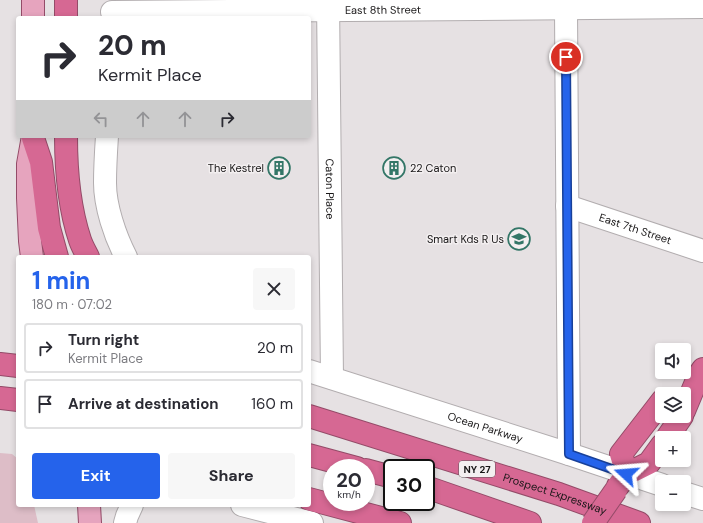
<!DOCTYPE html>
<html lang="en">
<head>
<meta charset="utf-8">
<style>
	:root { --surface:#fff; --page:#f7f7f7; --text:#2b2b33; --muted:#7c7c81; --line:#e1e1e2; --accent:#2563eb }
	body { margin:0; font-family:"DM Sans",sans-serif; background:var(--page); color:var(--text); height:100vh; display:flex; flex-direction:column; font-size:15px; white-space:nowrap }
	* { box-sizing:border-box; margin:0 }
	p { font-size:13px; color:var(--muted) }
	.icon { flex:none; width:22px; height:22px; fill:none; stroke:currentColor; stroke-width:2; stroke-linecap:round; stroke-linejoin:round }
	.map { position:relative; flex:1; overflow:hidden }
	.panel { position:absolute; left:16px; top:255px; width:295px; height:252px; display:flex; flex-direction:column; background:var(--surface); border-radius:4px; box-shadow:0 2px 6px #0003 }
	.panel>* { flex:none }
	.guide { position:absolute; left:16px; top:16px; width:295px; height:122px; border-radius:4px; box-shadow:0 2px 6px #0003; background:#fff; color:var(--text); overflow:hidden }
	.buttons { position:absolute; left:655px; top:343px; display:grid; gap:8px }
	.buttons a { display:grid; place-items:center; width:36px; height:36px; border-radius:4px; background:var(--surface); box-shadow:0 2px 6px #0003; font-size:20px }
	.speed { position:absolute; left:323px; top:459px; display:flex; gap:8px; font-size:20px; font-weight:700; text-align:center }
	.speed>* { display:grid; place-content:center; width:52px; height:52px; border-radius:50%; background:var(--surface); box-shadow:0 2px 6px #0003; line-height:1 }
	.speed small { font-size:10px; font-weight:400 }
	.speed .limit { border:2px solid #111; border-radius:6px; background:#fff; color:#111 }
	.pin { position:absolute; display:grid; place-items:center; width:34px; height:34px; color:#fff; margin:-17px; border:2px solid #fff; border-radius:50%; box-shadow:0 1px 4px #0007 }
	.me { position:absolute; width:44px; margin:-22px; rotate:289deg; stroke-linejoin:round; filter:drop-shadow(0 0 3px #0008) }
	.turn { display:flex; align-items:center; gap:14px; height:84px; padding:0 16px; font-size:18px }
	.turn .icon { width:52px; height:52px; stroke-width:2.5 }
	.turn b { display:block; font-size:28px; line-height:34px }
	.lanes { display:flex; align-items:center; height:38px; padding:0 16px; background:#0003; justify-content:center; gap:20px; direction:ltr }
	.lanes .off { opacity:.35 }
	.round { display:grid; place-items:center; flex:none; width:42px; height:42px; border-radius:4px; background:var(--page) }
	.overview { display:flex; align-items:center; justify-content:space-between; height:68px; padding:0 16px }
	h1 { font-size:24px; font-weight:700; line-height:30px; color:var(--accent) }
	.primary-button { display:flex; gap:8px; margin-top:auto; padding:8px 16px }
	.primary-button a { flex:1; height:46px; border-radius:4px; background:var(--accent); color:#fff; font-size:16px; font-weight:700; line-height:46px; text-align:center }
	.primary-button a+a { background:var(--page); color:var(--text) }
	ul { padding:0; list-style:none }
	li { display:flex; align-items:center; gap:12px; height:50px; margin:0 8px 6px; padding:0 8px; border:2px solid var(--line); border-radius:4px }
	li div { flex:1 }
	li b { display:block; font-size:15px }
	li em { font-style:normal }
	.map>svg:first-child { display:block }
	.green { fill:#ddbdc7 }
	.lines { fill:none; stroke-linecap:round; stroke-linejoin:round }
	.minor-casing { stroke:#b2adaf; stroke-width:24 }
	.major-casing { stroke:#944b68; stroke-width:24 }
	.highway-casing { stroke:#944b68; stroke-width:24 }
	.minor { stroke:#fff; stroke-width:22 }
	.major { stroke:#e6a4be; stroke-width:22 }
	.highway { stroke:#d66893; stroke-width:22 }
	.highway-bridge-casing { stroke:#944b68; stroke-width:24; stroke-linecap:butt }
	.highway-bridge { stroke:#d66893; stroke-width:22 }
	.route-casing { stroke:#184099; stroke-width:10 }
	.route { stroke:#2563eb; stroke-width:7 }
	.labels { text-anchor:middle; stroke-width:3; stroke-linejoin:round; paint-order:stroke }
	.shield { fill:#f3eff0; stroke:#5a5758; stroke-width:1 }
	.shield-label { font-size:10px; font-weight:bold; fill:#181617 }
	.street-label { font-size:11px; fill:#181617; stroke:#f3eff0 }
	.poi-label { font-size:11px; fill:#181617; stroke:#f3eff0; text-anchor:end }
</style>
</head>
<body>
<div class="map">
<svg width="703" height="523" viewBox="0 0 703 523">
	<rect width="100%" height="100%" fill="#e6e1e3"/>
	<path class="green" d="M0,453L12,454L18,459V505H34L38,523H0Z"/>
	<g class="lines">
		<g class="minor-casing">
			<g id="minor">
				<path id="s1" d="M328,0L332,378"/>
				<path d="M566,9L569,454"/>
				<path id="s2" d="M112,12L703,7"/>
				<path d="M107,136C106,151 105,167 105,183C105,206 115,236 126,257"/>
				<path id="s3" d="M567,206L703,251"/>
				<path id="s4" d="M309,371L569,454L662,485"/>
				<path d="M684,493L703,499"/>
				<path d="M242,505L312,523"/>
				<path d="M125,523L127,516L132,505"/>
			</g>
		</g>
		<g class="major-casing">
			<path id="major" d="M33,0V18
				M32,257L30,241L28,198V164L33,136
				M89,505L90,523"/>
		</g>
		<g class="highway-casing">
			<g id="highway">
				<path d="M66,0V18"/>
				<path d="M66,136C66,171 69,207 80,240C82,246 85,251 88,257"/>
				<path d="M33,138L41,162L49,228L57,257"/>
				<path d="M0,364L18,366"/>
				<path d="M0,398L18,400"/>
				<path d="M684,411L699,375L703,369"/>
				<path id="s5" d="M309,416L559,494L639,523"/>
				<path d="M667,438L682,416"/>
				<path d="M309,455L357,468"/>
				<path d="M366,470L392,477"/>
				<path d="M627,474L621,454L662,401"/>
				<path d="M618,486L627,474L649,463L662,445"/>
				<path d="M426,487L530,523"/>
				<path d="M309,499L400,523"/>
			</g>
		</g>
		<use href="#minor" class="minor"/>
		<use href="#major" class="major"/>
		<use href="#highway" class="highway"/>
		<g class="highway-bridge-casing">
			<path id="highway-bridge" d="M593,523L616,490"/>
		</g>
		<use href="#highway-bridge" class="highway-bridge"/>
	</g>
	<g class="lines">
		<g class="route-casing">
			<path id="route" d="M566,57L569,454L626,474"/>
		</g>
		<use href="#route" class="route"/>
	</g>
	<defs>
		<g id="building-ring" transform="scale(1.15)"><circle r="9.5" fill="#f3eff0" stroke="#337667" stroke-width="1.5"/><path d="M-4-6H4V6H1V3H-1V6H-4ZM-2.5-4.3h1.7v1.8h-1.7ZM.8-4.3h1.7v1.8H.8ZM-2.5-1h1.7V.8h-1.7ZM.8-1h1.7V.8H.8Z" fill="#337667"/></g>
		<g id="school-ring" transform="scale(1.15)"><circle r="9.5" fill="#f3eff0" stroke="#337667" stroke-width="1.5"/><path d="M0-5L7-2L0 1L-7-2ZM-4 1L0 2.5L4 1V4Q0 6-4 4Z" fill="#337667"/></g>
	</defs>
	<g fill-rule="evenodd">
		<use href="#building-ring" x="279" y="168"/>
		<use href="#building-ring" x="394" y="168"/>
		<use href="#school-ring" x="519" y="239"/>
	</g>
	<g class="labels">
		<rect class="shield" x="459" y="461" width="36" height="16" rx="3"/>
		<g class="shield-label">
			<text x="477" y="473">NY 27</text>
		</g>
		<g class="street-label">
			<text dy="4" stroke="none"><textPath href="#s2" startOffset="271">East 8th Street</textPath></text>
			<text dy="4" stroke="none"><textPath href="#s1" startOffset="189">Caton Place</textPath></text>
			<text dy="4" stroke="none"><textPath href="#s3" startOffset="72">East 7th Street</textPath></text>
			<text dy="4" stroke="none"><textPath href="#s4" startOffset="185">Ocean Parkway</textPath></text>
			<text dy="4" stroke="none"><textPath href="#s5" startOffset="258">Prospect Expressway</textPath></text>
		</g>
		<g class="poi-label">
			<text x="264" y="172">The Kestrel</text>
			<text x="410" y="172" text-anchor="start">22 Caton</text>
			<text x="504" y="243">Smart Kds R Us</text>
		</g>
	</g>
</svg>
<div class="buttons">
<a><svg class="icon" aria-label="sound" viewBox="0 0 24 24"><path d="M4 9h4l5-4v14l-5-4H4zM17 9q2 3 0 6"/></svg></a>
<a><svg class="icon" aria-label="layers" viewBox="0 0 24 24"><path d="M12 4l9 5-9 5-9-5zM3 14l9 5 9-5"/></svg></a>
<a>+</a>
<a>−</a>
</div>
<div class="speed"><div>20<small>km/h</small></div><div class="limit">30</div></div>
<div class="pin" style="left:566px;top:57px;background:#d93025"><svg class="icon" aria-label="arrive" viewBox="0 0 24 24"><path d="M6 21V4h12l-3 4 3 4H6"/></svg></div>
<svg class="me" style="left:626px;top:474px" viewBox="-20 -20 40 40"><path d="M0-17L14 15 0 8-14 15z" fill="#2563eb" stroke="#fff" stroke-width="4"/></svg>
<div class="guide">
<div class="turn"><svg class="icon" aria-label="right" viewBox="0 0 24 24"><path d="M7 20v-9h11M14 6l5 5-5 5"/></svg><div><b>20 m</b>Kermit Place</div></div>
<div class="lanes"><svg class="icon off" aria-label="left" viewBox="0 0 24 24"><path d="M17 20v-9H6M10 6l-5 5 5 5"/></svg><svg class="icon off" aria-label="ahead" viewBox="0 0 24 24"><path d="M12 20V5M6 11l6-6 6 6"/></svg><svg class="icon off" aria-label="ahead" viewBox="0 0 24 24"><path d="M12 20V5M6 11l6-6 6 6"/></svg><svg class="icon" aria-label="right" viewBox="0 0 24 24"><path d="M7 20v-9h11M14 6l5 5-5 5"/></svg></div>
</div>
<section class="panel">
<div class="overview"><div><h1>1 min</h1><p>180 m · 07:02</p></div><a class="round"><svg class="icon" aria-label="close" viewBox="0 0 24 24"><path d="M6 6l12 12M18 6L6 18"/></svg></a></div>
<ul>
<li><svg class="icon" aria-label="right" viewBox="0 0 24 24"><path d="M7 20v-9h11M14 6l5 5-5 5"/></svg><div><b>Turn right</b><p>Kermit Place</p></div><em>20 m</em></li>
<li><svg class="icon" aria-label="arrive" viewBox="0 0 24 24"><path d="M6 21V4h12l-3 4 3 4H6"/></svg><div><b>Arrive at destination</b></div><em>160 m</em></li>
</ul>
<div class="primary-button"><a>Exit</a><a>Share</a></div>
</section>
</div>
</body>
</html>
